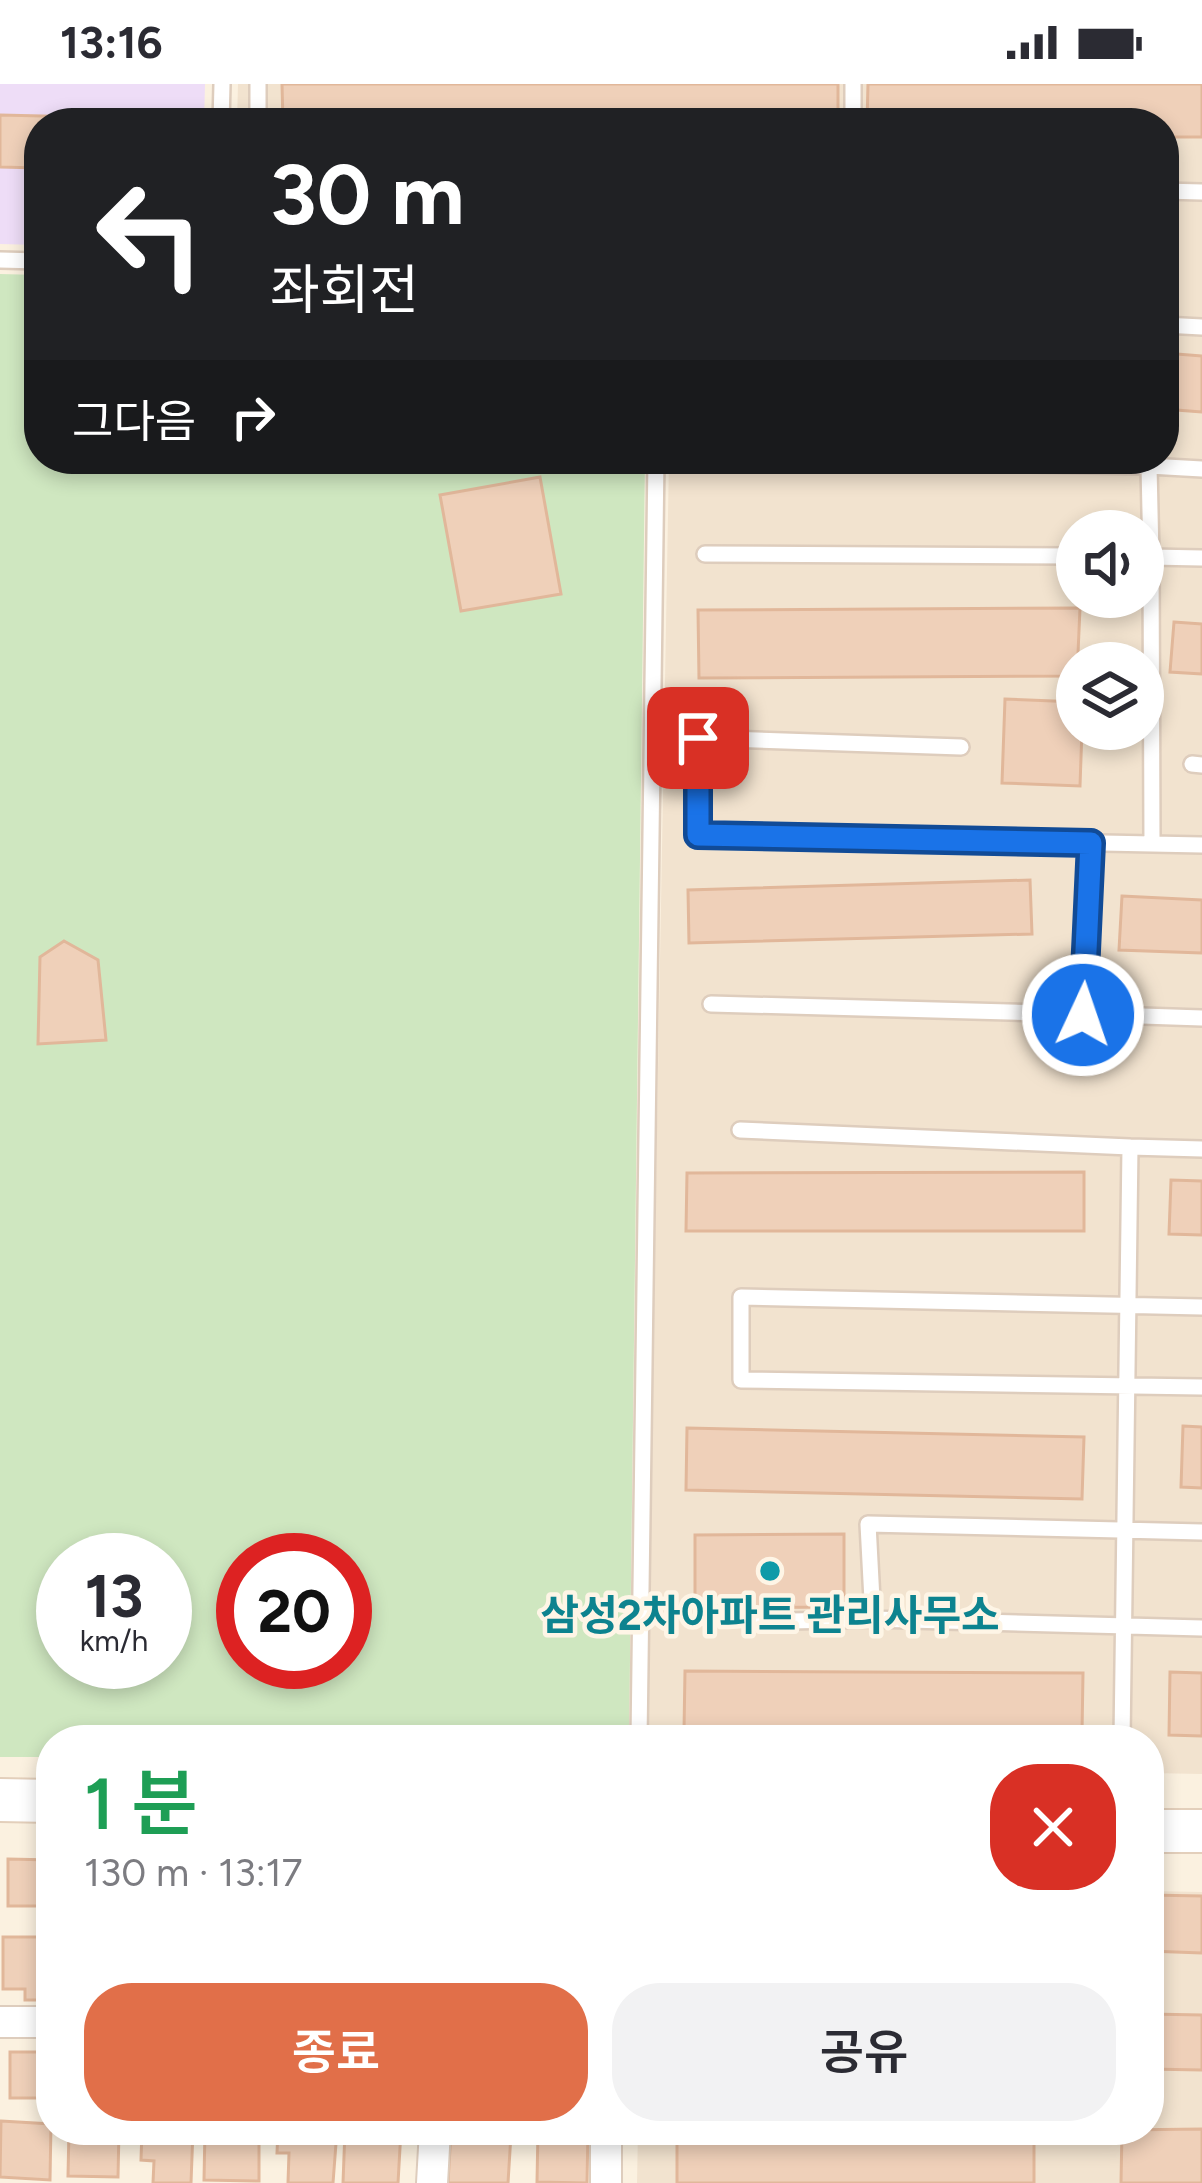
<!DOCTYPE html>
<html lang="ko">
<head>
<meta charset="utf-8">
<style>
	:root { --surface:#fff; --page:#f2f2f3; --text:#2b2b33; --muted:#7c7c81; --accent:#e16f49 }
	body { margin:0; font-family:Figtree,"Noto Sans KR",sans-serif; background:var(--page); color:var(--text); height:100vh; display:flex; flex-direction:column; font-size:45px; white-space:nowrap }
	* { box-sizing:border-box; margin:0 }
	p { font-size:39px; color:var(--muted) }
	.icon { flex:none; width:66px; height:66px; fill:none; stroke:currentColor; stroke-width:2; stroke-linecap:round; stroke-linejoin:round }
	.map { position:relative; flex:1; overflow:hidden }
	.side { position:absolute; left:36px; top:1641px; width:1128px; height:420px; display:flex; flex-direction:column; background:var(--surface); border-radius:48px; box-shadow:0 6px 18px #0003 }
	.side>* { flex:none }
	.guide { position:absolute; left:24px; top:24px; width:1155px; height:366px; border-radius:48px; box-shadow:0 6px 18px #0003; background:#202124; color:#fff; overflow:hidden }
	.controls { position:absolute; left:1056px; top:426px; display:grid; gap:24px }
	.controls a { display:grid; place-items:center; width:108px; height:108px; border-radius:50%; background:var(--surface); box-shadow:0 6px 18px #0003; font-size:60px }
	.speed { position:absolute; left:36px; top:1449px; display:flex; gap:24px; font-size:60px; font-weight:700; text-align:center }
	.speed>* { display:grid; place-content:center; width:156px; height:156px; border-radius:50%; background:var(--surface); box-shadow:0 6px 18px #0003; line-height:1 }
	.speed small { font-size:30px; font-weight:400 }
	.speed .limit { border:18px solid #d22; background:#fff; color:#111 }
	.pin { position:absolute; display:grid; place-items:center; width:102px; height:102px; color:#fff; margin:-51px; border-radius:24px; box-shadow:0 6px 18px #0006 }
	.me { position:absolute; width:132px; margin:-66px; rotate:3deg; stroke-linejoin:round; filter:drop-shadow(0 0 9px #0008) }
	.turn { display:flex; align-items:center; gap:42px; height:252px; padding:0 48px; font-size:54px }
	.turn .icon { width:156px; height:156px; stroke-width:2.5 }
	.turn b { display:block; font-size:84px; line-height:102px }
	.then { display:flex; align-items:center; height:114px; padding:0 48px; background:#0003; gap:24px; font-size:45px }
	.round { display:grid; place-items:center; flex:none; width:126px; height:126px; border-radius:48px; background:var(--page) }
	.summary { display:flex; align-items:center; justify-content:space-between; height:204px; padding:0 48px }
	h1 { font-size:72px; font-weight:600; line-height:90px; color:#1e9e55 }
	.action { display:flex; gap:24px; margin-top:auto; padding:24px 48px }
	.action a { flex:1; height:138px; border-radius:48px; background:var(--accent); color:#fff; font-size:48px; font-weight:600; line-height:138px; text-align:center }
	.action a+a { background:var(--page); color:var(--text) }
	.status { display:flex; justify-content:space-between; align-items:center; height:84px; padding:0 60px; background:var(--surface); direction:ltr }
	.status svg { height:33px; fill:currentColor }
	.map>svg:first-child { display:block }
	.residential { fill:#f2e3cf; fill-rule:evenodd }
	.education { fill:#eeddf7 }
	.green { fill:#cfe7c0; fill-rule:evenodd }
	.building { fill:#efd0b9; stroke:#e1b79a; stroke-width:3 }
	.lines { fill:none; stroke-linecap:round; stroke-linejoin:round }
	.lane-casing { stroke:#decdbd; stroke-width:20 }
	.street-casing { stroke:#decdbd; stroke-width:34 }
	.secondary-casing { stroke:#e3cfbb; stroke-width:46 }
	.lane { stroke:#fff; stroke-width:15 }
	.street { stroke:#fff; stroke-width:30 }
	.secondary { stroke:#fff; stroke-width:42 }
	.route-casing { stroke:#114b97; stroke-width:30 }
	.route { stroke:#1a73e8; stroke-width:21 }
	.culture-dot { fill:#0f9aa8; stroke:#fef5e6; stroke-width:4.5 }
	.labels { text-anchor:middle; stroke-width:9; stroke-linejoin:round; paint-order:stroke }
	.culture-label { font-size:42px; font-weight:bold; fill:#0d838f; stroke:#fef5e6 }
</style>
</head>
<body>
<div class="status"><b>13:16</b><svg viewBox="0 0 49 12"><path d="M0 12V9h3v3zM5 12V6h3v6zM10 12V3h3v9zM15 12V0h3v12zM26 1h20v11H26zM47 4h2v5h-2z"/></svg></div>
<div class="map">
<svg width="1202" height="2099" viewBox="0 0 1202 2099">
	<rect width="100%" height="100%" fill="#fbf1e0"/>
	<path class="residential" d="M238,0H1202V1690L1149,1689V1656H646L669,375H1164V39H237ZM1077,447H1143V513H1077ZM1077,579H1143V645H1077Z
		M1149,1807L1202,1808V2099H637L638,2046H1149Z"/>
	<path class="education" d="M0,0H205L204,39H39V161L0,160Z"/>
	<path class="green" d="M0,190L39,191V375H645L629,1656H51V1673H0ZM63,1476H165V1578H63ZM243,1476H345V1578H243Z"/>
	<path class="building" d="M282,0H838V39H283Z
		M868,0H1202V53H1164V39H867Z
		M0,31L169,35V39H39V84L0,83Z
		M1164,269L1202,272V328L1164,325Z
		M540,393L561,510L461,527L440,411Z
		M1080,524L1077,592L699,594L698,526Z
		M1174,538L1202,540V590L1170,588Z
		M1005,615L1077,618V645H1082L1080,702L1002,699Z
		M1030,796L1032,850L689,859L688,806Z
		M1122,812L1202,816V869L1119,866Z
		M64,857L98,876L106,956L38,960L40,873Z
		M1084,1088V1147H686L687,1089Z
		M1171,1096L1202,1097V1151L1169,1150Z
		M1183,1342L1202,1343V1404L1181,1403Z
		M687,1344L1084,1353L1082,1415L686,1406Z
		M844,1450V1523L695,1524V1451Z
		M685,1587L1083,1589L1082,1650L684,1647Z
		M1170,1588L1202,1589V1652L1169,1651Z
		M8,1775L51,1776V1822H8Z
		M1149,1811L1202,1812V1869L1149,1867Z
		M3,1853H51V1916H25V1905H3Z
		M1149,1930L1202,1931V1986L1149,1985Z
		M10,1968H51V2014H10Z
		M1,2037L51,2040L50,2096L0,2093Z
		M1202,2045V2099H1121L1122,2046Z
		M69,2046H119L118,2093L68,2092Z
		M142,2046H193L191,2099H153L154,2077L141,2076Z
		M205,2046H259V2097L204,2096Z
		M278,2046H337L333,2099H288L289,2069H277Z
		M345,2046H401L398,2099H343Z
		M538,2046H588L587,2099L537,2098Z
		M677,2046H1034V2099H677Z
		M451,2047L511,2050L508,2099H448Z"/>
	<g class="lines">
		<g class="lane-casing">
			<path id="lane" d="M221,39L222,0
				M258,39V0
				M853,39V0
				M1164,107L1202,108
				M0,176L39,177
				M1164,241L1202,243
				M740,375L1149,382L1151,473L1202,474
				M1149,382L1202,385
				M705,470L1077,472
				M1143,473H1151L1152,760
				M961,663L698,654V751L1202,761
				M1192,680L1202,681
				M1091,759L1083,930L1202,934
				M711,920L1083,930
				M740,1046L1130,1063
				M1202,1223L741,1213V1296L1202,1303
				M873,1535L868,1440L1202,1448
				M750,1538L873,1535L1202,1544
				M639,1656L656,375
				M1122,1656L1130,1063L1202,1065"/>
		</g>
		<g class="street-casing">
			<path id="street" d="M0,1938H51
				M606,2046V2099
				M432,2099L435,2046"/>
		</g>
		<g class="secondary-casing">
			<path id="secondary" d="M0,1716L51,1717
				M1149,1747H1202"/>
		</g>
		<use href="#lane" class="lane"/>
		<use href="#street" class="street"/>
		<use href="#secondary" class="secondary"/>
	</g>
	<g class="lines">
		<g class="route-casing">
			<path id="route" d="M698,654V751L1091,759L1083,931"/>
		</g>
		<use href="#route" class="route"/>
	</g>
	<circle class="culture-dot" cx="770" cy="1487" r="12"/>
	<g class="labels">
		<g class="culture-label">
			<text x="770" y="1546">삼성2차아파트 관리사무소</text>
		</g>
	</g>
</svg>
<div class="controls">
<a><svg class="icon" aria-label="sound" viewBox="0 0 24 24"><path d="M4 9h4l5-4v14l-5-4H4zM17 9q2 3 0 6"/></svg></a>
<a><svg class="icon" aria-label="layers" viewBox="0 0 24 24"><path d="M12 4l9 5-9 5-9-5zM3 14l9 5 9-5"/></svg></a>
</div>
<div class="speed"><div>13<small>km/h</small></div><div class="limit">20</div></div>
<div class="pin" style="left:698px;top:654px;background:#d93025"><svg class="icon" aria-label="arrive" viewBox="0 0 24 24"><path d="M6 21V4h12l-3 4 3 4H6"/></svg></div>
<svg class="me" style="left:1083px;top:931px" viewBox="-20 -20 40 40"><circle r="17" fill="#1a73e8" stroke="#fff" stroke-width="3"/><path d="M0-11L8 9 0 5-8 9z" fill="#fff"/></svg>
<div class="guide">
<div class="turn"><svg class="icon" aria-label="left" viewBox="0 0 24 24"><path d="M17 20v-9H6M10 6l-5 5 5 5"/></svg><div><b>30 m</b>좌회전</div></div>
<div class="then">그다음<svg class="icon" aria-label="right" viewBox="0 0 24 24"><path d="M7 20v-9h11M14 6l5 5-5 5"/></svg></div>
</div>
<section class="side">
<div class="summary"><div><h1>1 분</h1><p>130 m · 13:17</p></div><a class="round" style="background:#d93025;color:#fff"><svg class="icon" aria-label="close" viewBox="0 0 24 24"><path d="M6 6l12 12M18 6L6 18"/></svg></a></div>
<div class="action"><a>종료</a><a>공유</a></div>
</section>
</div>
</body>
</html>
